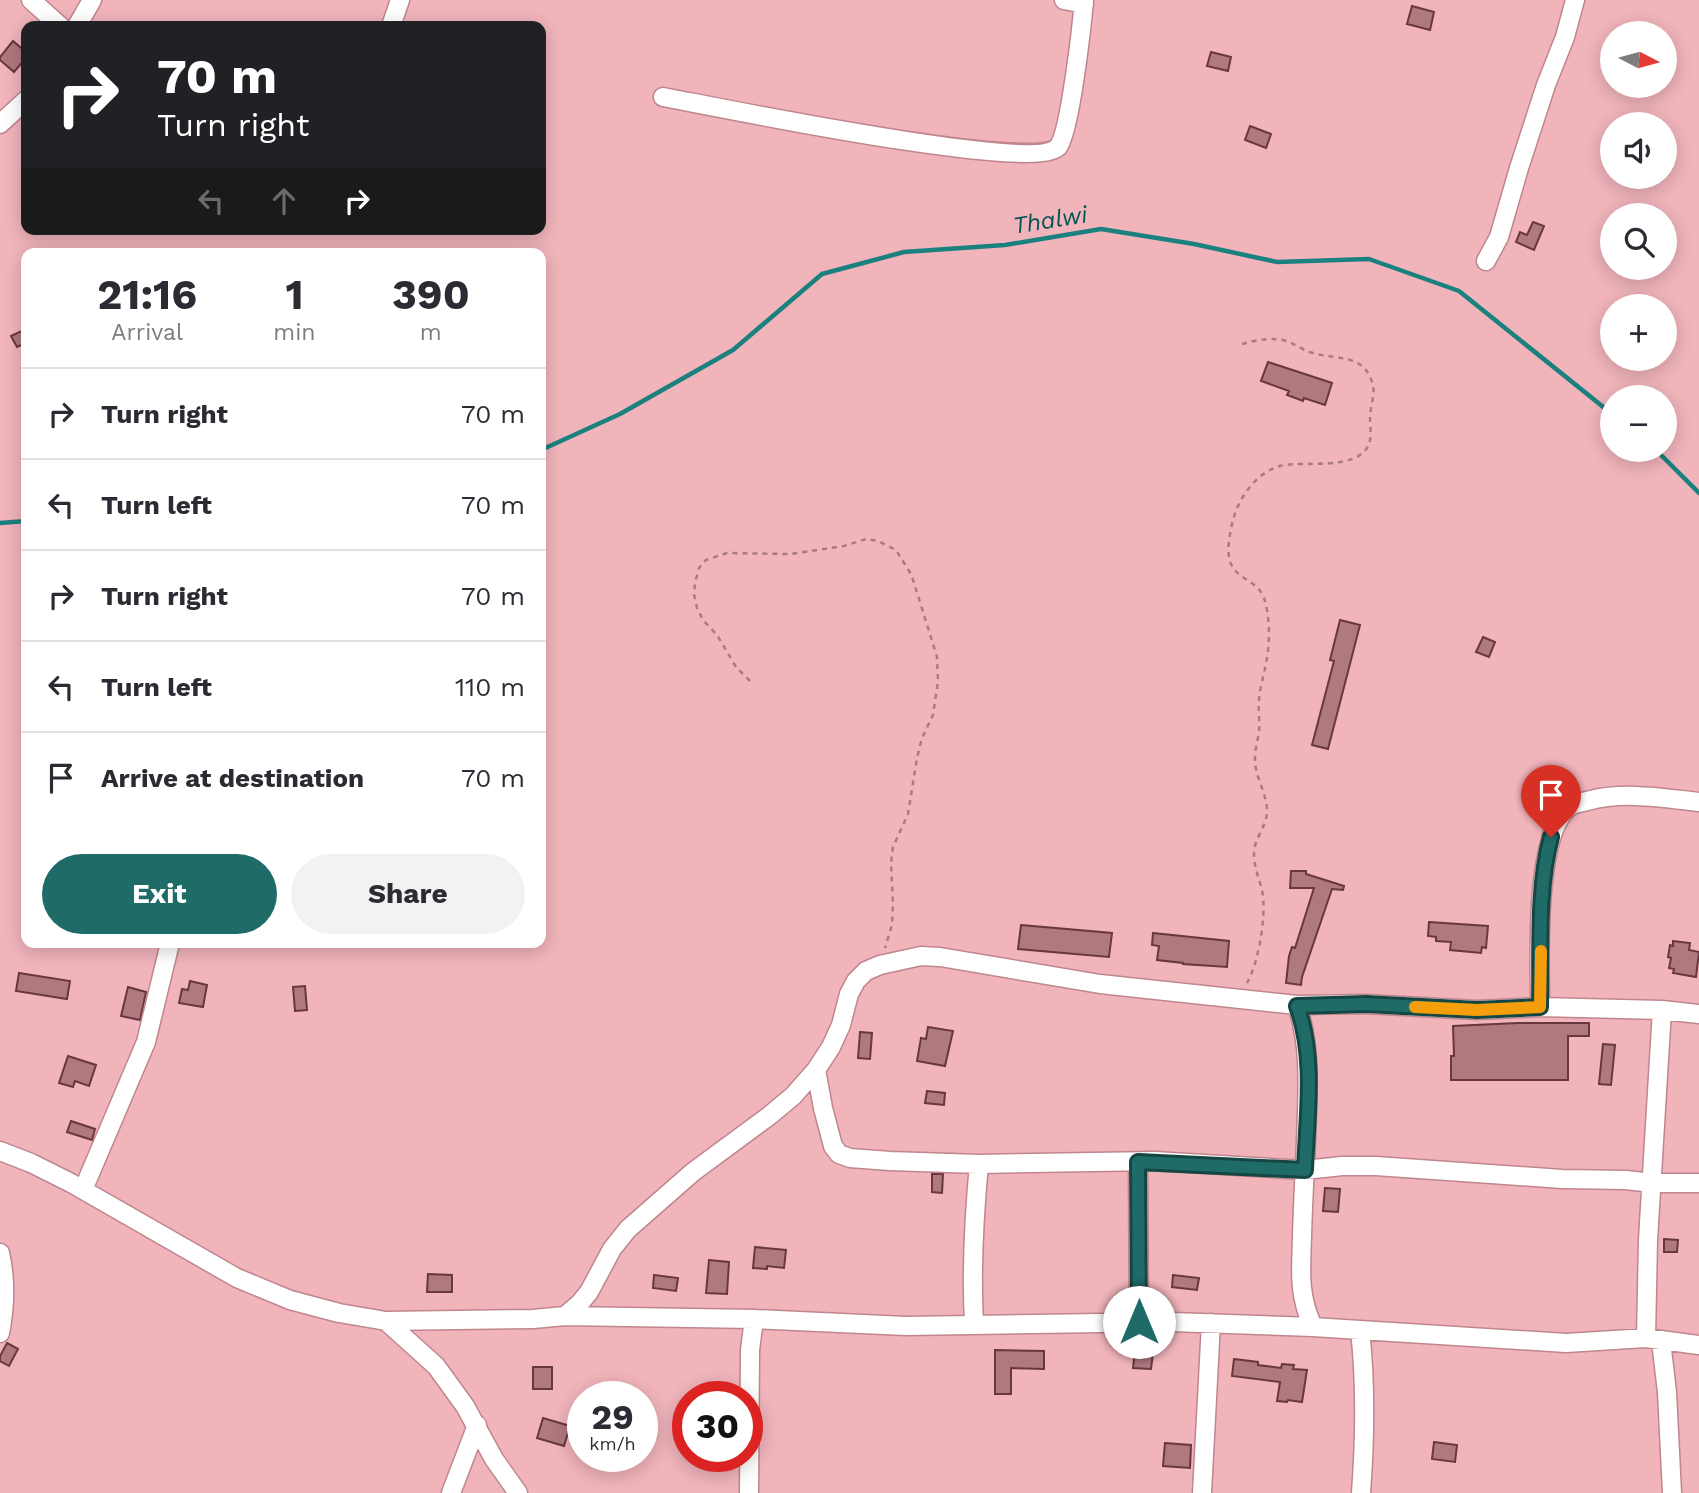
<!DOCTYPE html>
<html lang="en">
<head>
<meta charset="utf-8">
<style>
	:root { --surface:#fff; --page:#f2f2f3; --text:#2b2b33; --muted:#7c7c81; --line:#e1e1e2; --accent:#1f6b68 }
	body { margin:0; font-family:"Work Sans",sans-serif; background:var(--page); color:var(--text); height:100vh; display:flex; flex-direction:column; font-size:26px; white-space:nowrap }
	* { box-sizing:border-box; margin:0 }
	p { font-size:23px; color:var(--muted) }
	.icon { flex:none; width:38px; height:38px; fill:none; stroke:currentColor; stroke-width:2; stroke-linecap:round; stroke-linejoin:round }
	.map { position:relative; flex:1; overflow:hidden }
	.drawer { position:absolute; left:21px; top:248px; width:525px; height:700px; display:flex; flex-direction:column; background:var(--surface); border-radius:14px; box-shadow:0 4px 18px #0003 }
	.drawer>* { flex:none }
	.top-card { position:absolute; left:21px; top:21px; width:525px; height:214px; border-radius:14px; box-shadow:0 4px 18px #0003; background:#202124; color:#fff; overflow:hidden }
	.needle { width:46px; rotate:96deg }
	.tools { position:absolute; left:1600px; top:21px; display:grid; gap:14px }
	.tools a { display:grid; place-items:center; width:77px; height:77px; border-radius:50%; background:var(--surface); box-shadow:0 4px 18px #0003; font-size:35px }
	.speed { position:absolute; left:567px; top:1381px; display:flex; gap:14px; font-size:35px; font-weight:700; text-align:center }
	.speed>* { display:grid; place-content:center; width:91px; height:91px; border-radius:50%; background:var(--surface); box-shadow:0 4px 18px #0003; line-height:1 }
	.speed small { font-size:18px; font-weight:400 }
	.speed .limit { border:10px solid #d22; background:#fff; color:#111 }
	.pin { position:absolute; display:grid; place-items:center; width:60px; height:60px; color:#fff; margin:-72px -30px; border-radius:50% 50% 50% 0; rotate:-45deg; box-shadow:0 0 7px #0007 }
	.pin .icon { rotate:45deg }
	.me { position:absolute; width:77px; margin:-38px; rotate:0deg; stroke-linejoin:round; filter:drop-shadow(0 0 5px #0008) }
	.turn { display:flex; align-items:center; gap:24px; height:147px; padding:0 21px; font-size:32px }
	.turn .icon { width:91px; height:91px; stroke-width:2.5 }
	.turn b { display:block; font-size:49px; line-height:60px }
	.lanes { display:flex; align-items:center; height:66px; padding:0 21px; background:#0003; justify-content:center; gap:35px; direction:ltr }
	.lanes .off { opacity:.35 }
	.eta { display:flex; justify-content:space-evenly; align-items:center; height:119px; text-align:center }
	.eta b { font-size:42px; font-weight:700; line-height:49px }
	.button { display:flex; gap:14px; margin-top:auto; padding:14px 21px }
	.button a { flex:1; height:80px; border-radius:42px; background:var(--accent); color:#fff; font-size:28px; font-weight:700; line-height:80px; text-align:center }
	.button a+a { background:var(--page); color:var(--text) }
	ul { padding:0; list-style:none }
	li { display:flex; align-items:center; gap:21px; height:91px; padding:0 21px; border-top:2px solid var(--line) }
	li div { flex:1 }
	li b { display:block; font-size:26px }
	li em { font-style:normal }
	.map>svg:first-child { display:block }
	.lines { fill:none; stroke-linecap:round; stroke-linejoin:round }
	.stream { stroke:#1b817f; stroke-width:4.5 }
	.building { fill:#b0787f; stroke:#69373e; stroke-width:2 }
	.minor-casing { stroke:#bf868d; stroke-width:21 }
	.path { stroke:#a97a80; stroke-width:2.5; stroke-dasharray:5 5; stroke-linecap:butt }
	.minor { stroke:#fff; stroke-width:18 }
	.route-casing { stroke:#144644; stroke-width:18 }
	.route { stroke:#1f6b68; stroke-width:12 }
	.slow { stroke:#f59e0b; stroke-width:12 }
	.labels { text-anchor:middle; stroke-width:6; stroke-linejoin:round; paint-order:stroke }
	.water-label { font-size:24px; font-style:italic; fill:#005553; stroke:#f1b4bb }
</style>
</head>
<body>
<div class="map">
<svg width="1699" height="1493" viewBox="0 0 1699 1493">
	<rect width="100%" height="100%" fill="#f1b4bb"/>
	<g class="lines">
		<path class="stream" d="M541,450L620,414L733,350L822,274L904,252L1005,245L1101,229L1194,244L1277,262L1369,259L1459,291L1612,414
			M1656,450L1699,493
			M0,523L26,521"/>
	</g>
	<path class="building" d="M1412,6L1434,12L1430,30L1407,24Z
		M13,41L26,52V58L14,72L0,60V57Z
		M1211,52L1231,57L1228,71L1207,66Z
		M1250,126L1271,134L1266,148L1245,140Z
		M1533,222L1544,226L1534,250L1516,242L1520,232L1527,235Z
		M26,329V343L17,347L11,336Z
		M1268,362L1332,383L1325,405L1304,398L1303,401L1287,395L1289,391L1261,381Z
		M1340,620L1360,625L1328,749L1312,745L1334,661L1330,660Z
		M1483,637L1495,642L1489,657L1476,652Z
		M1291,871H1306V874L1344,886L1343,890L1332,889L1302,977L1301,985L1286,983L1289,956L1292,947L1295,948L1314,888H1290Z
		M1429,922L1488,926L1486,948L1482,947L1481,953L1450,950L1451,942L1436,941V937L1428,936Z
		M1021,925L1112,933L1109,957L1018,949Z
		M1153,933L1229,941L1227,967L1183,964V963L1157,960L1159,946L1152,945Z
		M1673,941L1690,943L1689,950L1699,952L1696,977L1673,973L1674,969L1669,968L1671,958L1668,957L1670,945L1673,946Z
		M19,973L70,981L67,999L16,991Z
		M190,981L207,985L203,1007L179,1003L182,989L188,990Z
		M305,986L307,1010L295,1011L293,987Z
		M128,987L146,992L140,1020L121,1016Z
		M1518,1023H1589V1036H1568V1080H1451V1056H1454L1453,1026Z
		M928,1027L953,1031L945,1066L917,1061L921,1038L926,1039Z
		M860,1032L872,1033L870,1059L858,1058Z
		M1603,1044L1615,1045L1611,1085L1599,1084Z
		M68,1056L96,1065L89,1086L75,1081L73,1087L59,1083Z
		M927,1091L945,1093L944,1105L925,1103Z
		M71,1121L95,1129L92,1140L67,1132Z
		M932,1174H943L942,1193L932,1192Z
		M1325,1188L1340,1189L1338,1212L1323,1211Z
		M1664,1239L1678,1240L1677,1252H1664Z
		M755,1247L786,1250L784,1268L767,1266V1269L753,1268Z
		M709,1260L729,1262L727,1294L706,1293Z
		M428,1274L452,1275V1292H427Z
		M654,1275L678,1278L676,1291L653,1288Z
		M1173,1275L1199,1278L1197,1290L1172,1287Z
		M7,1343L18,1349L9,1366L0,1361V1356Z
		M995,1350L1044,1351V1369L1011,1368V1394H995Z
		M1135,1351L1153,1353L1151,1369L1133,1368Z
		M1234,1359L1258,1362V1365L1281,1368L1282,1364L1294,1365L1293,1369L1307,1370L1302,1402L1288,1400L1287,1402L1277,1401L1280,1382L1232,1376Z
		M533,1367H552V1389H533Z
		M543,1418L570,1426L564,1446L537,1438Z
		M1434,1442L1457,1445L1455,1462L1432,1459Z
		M1165,1443L1191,1445L1190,1468L1163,1466Z"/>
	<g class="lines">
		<g class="minor-casing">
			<path id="minor" d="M31,0L60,26
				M1064,0L1084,4
				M77,26L92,0
				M391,26L400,0
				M663,97C712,106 1034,173 1058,147C1070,133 1082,24 1084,0
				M0,124L26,100
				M1486,261L1499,237L1519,168L1546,85L1565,37L1575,0
				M1297,1005C1309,1041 1308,1076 1307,1112C1306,1154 1303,1195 1302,1237C1301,1272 1298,1294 1313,1327
				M1540,1007C1540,965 1533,828 1572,805C1576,803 1583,802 1587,801C1623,791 1663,798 1699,802
				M1662,1010L1699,1014
				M816,1070L823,1108L833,1146L839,1154L850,1158L890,1161L979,1164L1154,1161L1305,1170L1342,1166H1376L1562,1179L1626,1180L1652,1183H1699
				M0,1151L31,1163L71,1183L237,1278L290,1300L339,1313L386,1321L533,1319L565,1316L754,1319L906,1326L1171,1322L1313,1327L1566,1343L1646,1338L1699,1345
				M1138,1162L1139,1322
				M83,1190L146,1042L170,943
				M0,1253C6,1279 5,1307 0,1333
				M565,1316L580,1303L589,1292L612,1249L628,1229L693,1172L769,1116L793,1096L816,1070L831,1047L841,1025L849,994L856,981L866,971L880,965L921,956L940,957L1100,984L1297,1005L1366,1004L1477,1010L1540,1007L1662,1010L1648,1240L1646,1338
				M386,1321L436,1366L465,1406L494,1459L518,1493
				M974,1324C971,1270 974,1217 979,1164
				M1360,1330C1366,1384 1365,1439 1361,1493
				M1661,1341L1667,1392L1672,1493
				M451,1493L477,1425
				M749,1493L750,1350L754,1319
				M1202,1493L1211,1323"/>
		</g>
		<path class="path" d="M1242,344C1257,340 1274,336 1289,342C1297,345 1304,351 1313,353C1337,360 1366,353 1373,386C1375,396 1370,407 1370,418C1370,426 1372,436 1369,444C1358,472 1303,460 1280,466C1257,472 1239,497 1233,520C1230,533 1225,554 1232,566C1242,583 1261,580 1266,605C1270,624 1270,644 1266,663C1264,675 1260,687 1259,700C1258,710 1260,721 1259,731C1258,740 1255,749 1255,758C1254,775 1266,791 1267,809C1268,826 1254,837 1254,854C1254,867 1259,878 1262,890C1267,913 1259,962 1247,983
			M750,681L736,667L717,635L703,620L697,608L694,594L695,583L699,568L706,560L727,553L790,554L844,546L866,539L878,541L896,550L911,574L920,602L937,657L938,681L933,715L922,738L917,758L908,814L893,847L891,863L893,904L892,925L885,948"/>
		<use href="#minor" class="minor"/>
	</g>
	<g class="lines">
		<g class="route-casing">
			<path id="route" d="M1139,1322L1138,1162L1305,1170C1307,1116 1316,1057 1297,1006L1366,1004L1477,1010L1540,1007C1541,954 1537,888 1551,837"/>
		</g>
		<use href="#route" class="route"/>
		<path class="slow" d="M1415,1007L1477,1010L1540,1007L1541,951"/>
	</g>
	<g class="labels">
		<g class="water-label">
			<text transform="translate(1050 220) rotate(-9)" y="8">Thalwi</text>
		</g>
	</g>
</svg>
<div class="tools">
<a><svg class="needle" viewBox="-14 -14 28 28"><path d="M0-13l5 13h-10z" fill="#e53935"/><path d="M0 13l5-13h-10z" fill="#7c7c81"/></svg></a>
<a><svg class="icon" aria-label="sound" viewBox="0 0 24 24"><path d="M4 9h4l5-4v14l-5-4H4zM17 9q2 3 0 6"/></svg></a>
<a><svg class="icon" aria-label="search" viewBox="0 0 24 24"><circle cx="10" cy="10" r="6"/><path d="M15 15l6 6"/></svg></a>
<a>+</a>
<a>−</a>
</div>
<div class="speed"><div>29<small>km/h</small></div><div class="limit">30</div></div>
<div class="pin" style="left:1551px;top:837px;background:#d93025"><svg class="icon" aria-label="arrive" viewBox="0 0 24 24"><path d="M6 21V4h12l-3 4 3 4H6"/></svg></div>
<svg class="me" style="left:1139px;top:1322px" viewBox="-20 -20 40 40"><circle r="19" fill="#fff"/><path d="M0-13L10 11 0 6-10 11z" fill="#1f6b68"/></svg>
<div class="top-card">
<div class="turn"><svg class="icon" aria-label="right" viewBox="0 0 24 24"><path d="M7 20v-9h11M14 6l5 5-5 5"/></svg><div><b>70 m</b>Turn right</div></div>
<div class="lanes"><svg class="icon off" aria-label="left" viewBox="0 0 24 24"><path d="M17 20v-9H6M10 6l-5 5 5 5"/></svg><svg class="icon off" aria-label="ahead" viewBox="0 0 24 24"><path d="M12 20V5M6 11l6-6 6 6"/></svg><svg class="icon" aria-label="right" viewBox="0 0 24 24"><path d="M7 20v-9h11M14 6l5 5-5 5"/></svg></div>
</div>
<section class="drawer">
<div class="eta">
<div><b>21:16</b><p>Arrival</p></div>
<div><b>1</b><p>min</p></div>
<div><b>390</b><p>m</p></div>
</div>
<ul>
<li><svg class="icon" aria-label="right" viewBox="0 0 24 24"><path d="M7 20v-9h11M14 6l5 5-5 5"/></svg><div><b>Turn right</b></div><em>70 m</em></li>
<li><svg class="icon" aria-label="left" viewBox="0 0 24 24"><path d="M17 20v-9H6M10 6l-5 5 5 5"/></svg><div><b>Turn left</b></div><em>70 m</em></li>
<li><svg class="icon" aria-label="right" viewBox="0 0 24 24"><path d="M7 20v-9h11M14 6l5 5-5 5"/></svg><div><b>Turn right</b></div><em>70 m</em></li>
<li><svg class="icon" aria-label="left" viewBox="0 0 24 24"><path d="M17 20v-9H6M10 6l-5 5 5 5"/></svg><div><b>Turn left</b></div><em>110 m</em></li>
<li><svg class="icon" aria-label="arrive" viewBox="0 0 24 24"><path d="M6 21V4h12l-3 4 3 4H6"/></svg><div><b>Arrive at destination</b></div><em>70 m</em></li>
</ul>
<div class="button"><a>Exit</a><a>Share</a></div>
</section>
</div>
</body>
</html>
